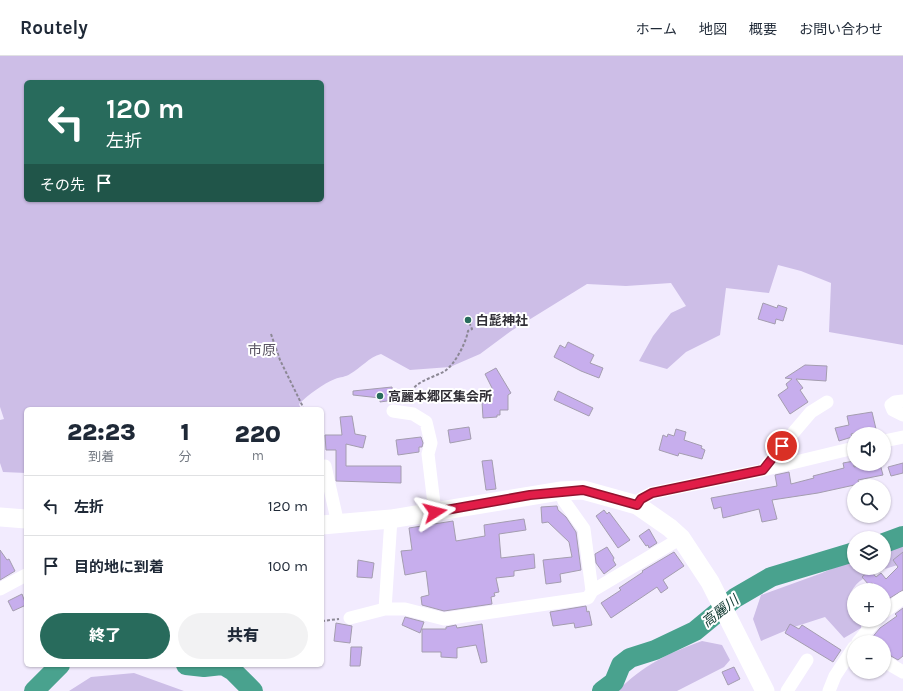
<!DOCTYPE html>
<html lang="ja">
<head>
<meta charset="utf-8">
<style>
	:root { --surface:#fff; --page:#f2f2f3; --text:#1f2937; --muted:#747a83; --line:#e0e1e3; --accent:#286b5c }
	body { margin:0; font-family:Karla,"Noto Sans JP",sans-serif; background:var(--page); color:var(--text); height:100vh; display:flex; flex-direction:column; font-size:15px; white-space:nowrap }
	* { box-sizing:border-box; margin:0 }
	p { font-size:13px; color:var(--muted) }
	.icon { flex:none; width:22px; height:22px; fill:none; stroke:currentColor; stroke-width:2; stroke-linecap:round; stroke-linejoin:round }
	.map { position:relative; flex:1; overflow:hidden }
	.drawer { position:absolute; left:24px; top:351px; width:300px; height:260px; display:flex; flex-direction:column; background:var(--surface); border-radius:6px; box-shadow:0 1px 3px #0004 }
	.drawer>* { flex:none }
	.top-card { position:absolute; left:24px; top:24px; width:300px; height:122px; border-radius:6px; box-shadow:0 1px 3px #0004; background:#286b5c; color:#fff; overflow:hidden }
	.fabs { position:absolute; left:847px; top:371px; display:grid; gap:8px }
	.fabs a { display:grid; place-items:center; width:44px; height:44px; border-radius:50%; background:var(--surface); box-shadow:0 1px 3px #0004; font-size:20px }
	.pin { position:absolute; display:grid; place-items:center; width:34px; height:34px; color:#fff; margin:-17px; border:2px solid #fff; border-radius:50%; box-shadow:0 1px 4px #0007 }
	.me { position:absolute; width:44px; margin:-22px; rotate:81deg; stroke-linejoin:round; filter:drop-shadow(0 0 3px #0008) }
	.turn { display:flex; align-items:center; gap:14px; height:84px; padding:0 16px; font-size:18px }
	.turn .icon { width:52px; height:52px; stroke-width:2.5 }
	.turn b { display:block; font-size:28px; line-height:34px }
	.then { display:flex; align-items:center; height:38px; padding:0 16px; background:#0003; gap:8px; font-size:15px }
	.eta { display:flex; justify-content:space-evenly; align-items:center; height:68px; text-align:center }
	.eta b { font-size:24px; font-weight:800; line-height:28px }
	.cta { display:flex; gap:8px; margin-top:auto; padding:8px 16px }
	.cta a { flex:1; height:46px; border-radius:24px; background:var(--accent); color:#fff; font-size:16px; font-weight:800; line-height:46px; text-align:center }
	.cta a+a { background:var(--page); color:var(--text) }
	ul { padding:0; list-style:none }
	li { display:flex; align-items:center; gap:12px; height:60px; padding:0 16px; border-top:1px solid var(--line) }
	li div { flex:1 }
	li b { display:block; font-size:15px }
	li em { font-style:normal }
	header { display:flex; align-items:center; gap:24px; box-sizing:border-box; height:56px; padding:0 20px; background:var(--surface); border-bottom:1px solid var(--line) }
	header strong { font-size:19px }
	nav { display:flex; gap:22px; margin-inline-start:auto; font-size:14px }
	.map>svg:first-child { display:block }
	.green { fill:#cdbee7; fill-rule:evenodd }
	.lines { fill:none; stroke-linecap:round; stroke-linejoin:round }
	.river { stroke:#49a28e; stroke-width:20 }
	.building { fill:#c7aeed; stroke:#a49daf }
	.path { stroke:#8c8895; stroke-width:2; stroke-dasharray:3 2; stroke-linecap:butt }
	.minor { stroke:#fff; stroke-width:13 }
	.highway { stroke:#fff; stroke-width:19 }
	.route-casing { stroke:#92132f; stroke-width:10 }
	.route { stroke:#e11d48; stroke-width:7 }
	.poi-dot { fill:#286b5c; stroke:#fff; stroke-width:1.5 }
	.labels { text-anchor:middle; stroke-width:4; stroke-linejoin:round; paint-order:stroke }
	.poi-label { font-size:13px; font-weight:bold; fill:#312f36; stroke:#fff; text-anchor:start }
	.neighbourhood-label { font-size:14px; fill:#5a5463; stroke:#fff }
	.water-label { font-size:14px; font-style:italic; fill:#0e382f; stroke:#fff }
</style>
</head>
<body>
<header>
<strong>Routely</strong>
<nav><a>ホーム</a><a>地図</a><a>概要</a><a>お問い合わせ</a></nav>
</header>
<div class="map">
<svg width="903" height="635" viewBox="0 0 903 635">
	<rect width="100%" height="100%" fill="#f2ebfe"/>
	<path class="green" d="M0,0H903V289L829,276L831,227L801,215L778,209L769,237L726,232L720,279L686,296L667,313L639,305L653,280L671,257L686,250L671,227L626,230L587,228L511,275L480,298L450,311L410,314L381,298C369,301 361,312 350,318C346,321 340,321 335,323C323,328 309,338 299,348L301,353H26V417L3,416L0,407V364L4,363L0,351ZM26,26H322V144H26Z
		M903,487V507C878,516 850,520 847,550L854,557V564H861V572L844,582L825,561L794,571L761,585L753,563L761,539L822,517L854,503V512H884V491Z
		M702,585L722,589L730,604L724,611L677,635H617C646,608 664,599 702,585Z
		M134,617L184,635H69L91,621Z"/>
	<g class="lines">
		<path class="river" d="M884,487L903,480
			M186,609L204,611L222,609
			M223,609L233,615L253,635
			M34,635L60,609
			M602,635L614,626L621,609L630,602L655,594L695,575L735,542L771,521L854,496"/>
	</g>
	<path class="building" d="M763,247L777,252L778,249L787,252L783,265L776,263L775,268L758,263Z
		M568,286L594,299L590,307L603,312L599,322L581,315L554,301L560,289L565,292Z
		M805,309L827,310L826,325L796,323L803,332L800,334L808,346L790,358L778,339L788,332L786,328L792,323L785,322Z
		M496,312L511,337L508,339V354H500V359H497V361L483,362L482,346H492V332L485,318Z
		M392,331L394,344L380,346V342L353,339V335Z
		M558,335L593,352L589,360L554,344Z
		M872,356L876,373L851,378L852,381L839,385L835,372L849,369L847,360Z
		M352,360L355,378L366,380L363,392L346,388V410H401V427L336,425V394H326L325,379H342L340,361Z
		M469,371L471,383L450,387L448,374Z
		M676,373L686,376L684,384L702,390L701,392L705,394L702,403L679,397L678,400L659,394L663,379L667,381L668,378L674,380Z
		M421,381L423,387L422,391H419V396L398,399L396,384Z
		M492,404L496,433L486,434L482,405Z
		M854,405V411L868,408H880L883,419L858,424L859,428L818,437L772,444L777,463L762,466L759,453L723,462L721,451L714,453L711,442L777,430L775,419L789,416L791,428L814,422L813,420L844,412L843,407Z
		M903,407V417L891,420L888,411Z
		M557,450L558,454L566,461L576,476L581,514L560,518L561,526L546,528L543,504L572,501L569,486L548,466L542,467L541,451Z
		M604,454L607,458L609,456L630,484L618,492L596,460Z
		M524,463L526,474L499,478L501,502L534,498L535,512L514,515V520L496,522L499,536L494,537L495,540L491,541L492,548L444,555L422,549L421,541L429,539L426,515L405,519L401,495L412,494L409,472L453,465L456,485L485,480L484,469Z
		M649,473L657,487L649,492L648,489L646,490L639,480Z
		M607,491L614,502L613,504L616,509L604,518L596,507L595,498Z
		M0,494L7,504L9,503L15,515L0,524Z
		M674,496L684,510L663,524L668,532L661,537L657,531L611,562L601,547L621,534L619,532L643,516L642,515Z
		M903,496V534L885,545L884,534H878L872,527L869,529L862,521L870,514L876,521L881,517L886,523L898,511L893,504Z
		M358,504L374,507L372,522L357,521Z
		M22,538L26,549L13,555L8,545Z
		M586,550L587,556L589,555L592,569L575,572L574,567L553,570L550,556Z
		M903,552V600L898,604L891,600L884,590V586H872L870,584L880,572L897,560L895,558Z
		M405,561L424,566L420,577L402,569Z
		M336,567L352,570L350,587L334,585Z
		M482,568L487,606L481,607L476,589L457,592V602L441,601V596H422V573H446V571L456,569L457,572Z
		M790,568L799,573L802,569L841,594L833,606L785,577Z
		M351,591H362L360,610H350Z
		M734,611L740,623L728,629L722,616Z"/>
	<g class="lines">
		<path class="path" d="M271,278L280,304L304,353
			M409,345C409,326 431,323 445,315C455,308 466,287 468,275L472,273L469,266
			M322,565L339,563"/>
		<path class="minor" d="M903,345L895,346L891,349L893,354L903,359
			M393,355L413,358L426,366L431,387L428,398L435,456
			M884,385L903,381
			M325,410L338,468
			M763,414L782,390L811,356L827,346
			M637,449L641,443L652,437L763,414L854,392
			M0,533L26,519
			M592,535L681,482
			M385,553L391,463
			M884,556L903,542
			M350,562L385,553H405L444,563L588,542L592,535L584,473L564,445L560,435
			M858,586L876,564
			M884,605L903,616
			M787,635L807,604
			M829,635L835,620L854,591"/>
		<path class="highway" d="M0,461L26,463
			M322,469L391,463L560,435L583,434L637,449L670,472L681,482L710,526L765,635"/>
	</g>
	<g class="lines">
		<g class="route-casing">
			<path id="route" d="M435,456L530,439L583,434L637,449L641,443L652,437L763,414L782,390"/>
		</g>
		<use href="#route" class="route"/>
	</g>
	<g class="poi-dot">
		<circle cx="468" cy="264" r="4"/>
		<circle cx="380" cy="340" r="4"/>
	</g>
	<g class="labels">
		<g class="poi-label">
			<text x="476" y="269">白髭神社</text>
			<text x="388" y="345">高麗本郷区集会所</text>
		</g>
		<g class="neighbourhood-label">
			<text x="262" y="299">市原</text>
		</g>
		<g class="water-label">
			<text transform="translate(720 555) rotate(-38)" y="5">高麗川</text>
		</g>
	</g>
</svg>
<div class="fabs">
<a><svg class="icon" aria-label="sound" viewBox="0 0 24 24"><path d="M4 9h4l5-4v14l-5-4H4zM17 9q2 3 0 6"/></svg></a>
<a><svg class="icon" aria-label="search" viewBox="0 0 24 24"><circle cx="10" cy="10" r="6"/><path d="M15 15l6 6"/></svg></a>
<a><svg class="icon" aria-label="layers" viewBox="0 0 24 24"><path d="M12 4l9 5-9 5-9-5zM3 14l9 5 9-5"/></svg></a>
<a>+</a>
<a>−</a>
</div>
<div class="pin" style="left:782px;top:390px;background:#d93025"><svg class="icon" aria-label="arrive" viewBox="0 0 24 24"><path d="M6 21V4h12l-3 4 3 4H6"/></svg></div>
<svg class="me" style="left:435px;top:456px" viewBox="-20 -20 40 40"><path d="M0-17L14 15 0 8-14 15z" fill="#e11d48" stroke="#fff" stroke-width="4"/></svg>
<div class="top-card">
<div class="turn"><svg class="icon" aria-label="left" viewBox="0 0 24 24"><path d="M17 20v-9H6M10 6l-5 5 5 5"/></svg><div><b>120 m</b>左折</div></div>
<div class="then">その先<svg class="icon" aria-label="arrive" viewBox="0 0 24 24"><path d="M6 21V4h12l-3 4 3 4H6"/></svg></div>
</div>
<section class="drawer">
<div class="eta">
<div><b>22:23</b><p>到着</p></div>
<div><b>1</b><p>分</p></div>
<div><b>220</b><p>m</p></div>
</div>
<ul>
<li><svg class="icon" aria-label="left" viewBox="0 0 24 24"><path d="M17 20v-9H6M10 6l-5 5 5 5"/></svg><div><b>左折</b></div><em>120 m</em></li>
<li><svg class="icon" aria-label="arrive" viewBox="0 0 24 24"><path d="M6 21V4h12l-3 4 3 4H6"/></svg><div><b>目的地に到着</b></div><em>100 m</em></li>
</ul>
<div class="cta"><a>終了</a><a>共有</a></div>
</section>
</div>
</body>
</html>
